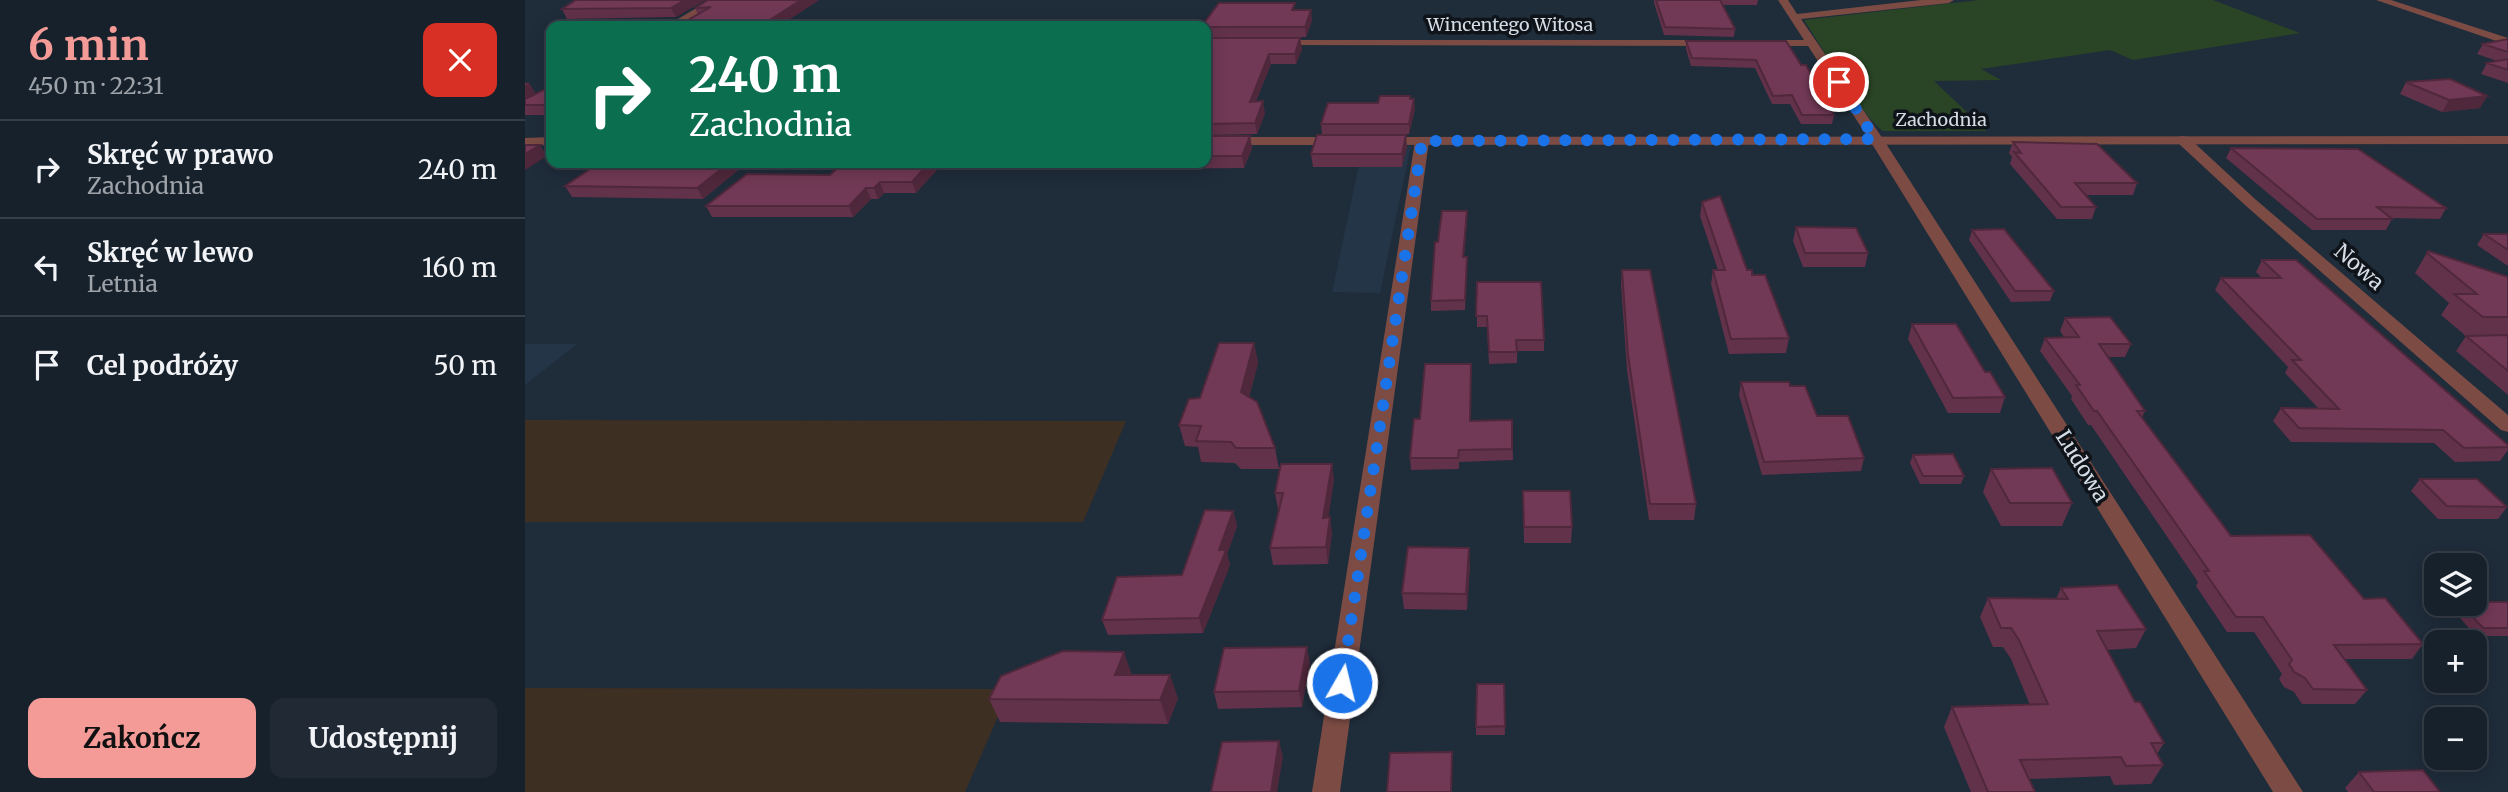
<!DOCTYPE html>
<html lang="pl">
<head>
<meta charset="utf-8">
<style>
	:root { --surface:#17212c; --page:#202934; --text:#f1f3f6; --muted:#9ea3a9; --line:#363e48; --accent:#f59b97 }
	body { margin:0; font-family:Merriweather,serif; background:var(--page); color:var(--text); height:100vh; display:flex; flex-direction:column; font-size:26px; white-space:nowrap }
	* { box-sizing:border-box; margin:0 }
	p { font-size:23px; color:var(--muted) }
	.icon { flex:none; width:38px; height:38px; fill:none; stroke:currentColor; stroke-width:2; stroke-linecap:round; stroke-linejoin:round }
	.map { position:relative; flex:1; overflow:hidden }
	.sheet { display:flex; flex-direction:column; background:var(--surface); width:525px }
	.sheet>* { flex:none }
	.hud { position:absolute; left:21px; top:21px; width:665px; height:147px; border-radius:14px; box-shadow:0 4px 18px #0003,0 0 0 2px var(--line); background:#0b6e4f; color:#fff; overflow:hidden }
	.tools { position:absolute; left:1899px; top:553px; display:grid; gap:14px }
	.tools a { display:grid; place-items:center; width:63px; height:63px; border-radius:14px; background:var(--surface); box-shadow:0 4px 18px #0003,0 0 0 2px var(--line); font-size:35px }
	.pin { position:absolute; display:grid; place-items:center; width:60px; height:60px; color:#fff; margin:-30px; border:4px solid #fff; border-radius:50%; box-shadow:0 2px 7px #0007 }
	.me { position:absolute; width:77px; margin:-38px; rotate:8deg; stroke-linejoin:round; filter:drop-shadow(0 0 5px #0008) }
	.turn { display:flex; align-items:center; gap:24px; height:147px; padding:0 28px; font-size:32px }
	.turn .icon { width:91px; height:91px; stroke-width:2.5 }
	.turn b { display:block; font-size:49px; line-height:60px }
	.round { display:grid; place-items:center; flex:none; width:74px; height:74px; border-radius:14px; background:var(--page) }
	.overview { display:flex; align-items:center; justify-content:space-between; height:119px; padding:0 28px }
	h1 { font-size:42px; font-weight:700; line-height:52px; color:var(--accent) }
	.button { display:flex; gap:14px; margin-top:auto; padding:14px 28px }
	.button a { flex:1; height:80px; border-radius:14px; background:var(--accent); color:#111; font-size:28px; font-weight:700; line-height:80px; text-align:center }
	.button a+a { background:var(--page); color:var(--text) }
	ul { padding:0; list-style:none }
	li { display:flex; align-items:center; gap:21px; height:98px; padding:0 28px; border-top:2px solid var(--line) }
	li div { flex:1 }
	li b { display:block; font-size:26px }
	li em { font-style:normal }
	main { display:flex; flex:1; min-height:0 }
	.map>svg:first-child { display:block }
	.built { fill:#243548 }
	.industrial { fill:#3e2f23 }
	.green { fill:#2a4526 }
	.lines { fill:none; stroke-linecap:round; stroke-linejoin:round }
	.minor { fill:#7c4c44; fill-rule:evenodd }
	.tertiary { fill:#7c4c44; fill-rule:evenodd }
	.wall { fill:#62314a }
	.shaded-wall { fill:#50283c }
	.building { fill:#723956; stroke:#50283c; stroke-width:2 }
	.route { stroke:#1a73e8; stroke-width:12; stroke-dasharray:0 21.6 }
	.labels { text-anchor:middle; stroke-width:7; stroke-linejoin:round; paint-order:stroke }
	.far-street-label { font-size:18px; fill:#d4dce6; stroke:#0e141a }
	.street-label { font-size:21px; fill:#d4dce6; stroke:#0e141a }
</style>
</head>
<body>
<main>
<section class="sheet">
<div class="overview"><div><h1>6 min</h1><p>450 m · 22:31</p></div><a class="round" style="background:#d93025;color:#fff"><svg class="icon" aria-label="close" viewBox="0 0 24 24"><path d="M6 6l12 12M18 6L6 18"/></svg></a></div>
<ul>
<li><svg class="icon" aria-label="right" viewBox="0 0 24 24"><path d="M7 20v-9h11M14 6l5 5-5 5"/></svg><div><b>Skręć w prawo</b><p>Zachodnia</p></div><em>240 m</em></li>
<li><svg class="icon" aria-label="left" viewBox="0 0 24 24"><path d="M17 20v-9H6M10 6l-5 5 5 5"/></svg><div><b>Skręć w lewo</b><p>Letnia</p></div><em>160 m</em></li>
<li><svg class="icon" aria-label="arrive" viewBox="0 0 24 24"><path d="M6 21V4h12l-3 4 3 4H6"/></svg><div><b>Cel podróży</b></div><em>50 m</em></li>
</ul>
<div class="button"><a>Zakończ</a><a>Udostępnij</a></div>
</section>
<div class="map">
<svg width="1983" height="792" viewBox="0 0 1983 792">
	<rect width="100%" height="100%" fill="#1f2c3a"/>
	<path class="built" d="M838,146H886L855,293L807,292Z
		M0,344H52L0,385Z"/>
	<path class="industrial" d="M0,420L601,421L558,522H0Z
		M0,688L485,689L440,792H0Z"/>
	<path class="green" d="M1454,0H1688L1775,33L1608,60L1585,50L1456,69L1476,80L1409,81L1462,131H1359C1344,126 1292,40 1279,20Z"/>
	<g class="lines">
		<path class="minor" d="M185,0H198L153,26H141Z
			M1253,0H1263L1272,14L1396,0H1429L1424,3L1276,19L1358,139L1778,792H1748L1344,139L1283,46H1238L1232,43L1238,40H1279Z
			M1851,0H1866L1983,38V45Z
			M747,40H1187L1193,43L1187,46L751,45L747,44Z
			M1658,136L1663,137L1730,199L1983,415V432L1976,430L1720,205L1653,143V137Z
			M897,137L904,141L815,792H787L890,141Z"/>
		<path class="tertiary" d="M1983,136V144L857,145L850,141L857,137Z
			M26,137V145L0,146V138Z
			M681,137H816L823,141L816,145H681Z"/>
	</g>
	<path class="wall" d="M51,0H180L151,17L42,19L37,9Z
		M294,0L254,26H155L154,25L173,15L170,8Z
		M1129,0H1233L1232,5H1198L1210,29L1209,37L1139,35L1129,3Z
		M770,10L787,20L781,37H681V26Z
		M681,38L777,49L771,64H746L731,101L740,113L732,134L681,135Z
		M1983,39V83L1956,74L1962,63L1972,61L1952,54L1958,44Z
		M1161,41H1261L1309,115L1307,124H1276L1265,104H1247L1230,68L1166,66L1161,49Z
		M1881,82L1955,108L1917,112L1875,94Z
		M0,83H4L10,93L0,99L21,89L23,83H26V115H0Z
		M885,96L890,109L884,134H797L796,124L853,103Z
		M681,136H725L727,148L719,168L609,169L608,163H681Z
		M1488,142L1612,183L1608,195H1560L1571,207L1567,219H1532L1485,164L1487,157L1484,153Z
		M882,147L877,167H788L786,154Z
		M1706,148L1921,208L1915,219L1866,218L1867,219L1861,230H1787L1701,158Z
		M418,163L391,193H359L353,199H346L328,217H187L181,206L305,175Z
		M218,166L178,199L47,197L40,186Z
		M1177,202L1222,270L1227,275L1264,338L1261,353L1204,354L1186,284L1188,270H1193L1175,216Z
		M942,220L939,257L942,266L940,310L906,311V301L913,242Z
		M1271,227L1343,253L1340,267H1278L1268,241Z
		M1447,230L1529,291L1525,301L1486,302L1444,240Z
		M1959,234H1983V266L1952,245Z
		M1903,251L1983,277V395L1931,351L1941,336L1916,315L1924,303L1890,273Z
		M1737,260L1983,445V450L1975,461L1930,462L1909,443L1766,442L1748,421L1756,408L1794,409L1760,373L1763,367L1690,290L1696,278H1737L1731,272Z
		M1097,270L1171,504L1169,520H1124L1102,370L1096,284Z
		M952,282L1019,340V351H992V363L964,364L962,327H952Z
		M1540,318L1606,344L1600,357H1583L1620,411L1617,417L1706,536L1839,599L1898,644L1887,659H1819L1842,690L1830,704H1777L1769,692L1759,687L1754,679L1757,674L1729,632H1702L1671,586L1673,582L1566,425H1563L1546,399L1547,396L1515,351L1520,338L1539,337L1535,331Z
		M1387,324L1460,372L1480,397L1475,413H1423L1383,339Z
		M729,343L733,363L724,397L750,448L754,469H716L710,463L676,462L673,447L660,446L654,425L675,398Z
		M1216,382L1265,386L1292,416L1339,458L1336,471L1237,475L1214,395Z
		M987,420L988,460L934,462V469L886,470L885,458L946,421Z
		M1388,455L1439,476L1436,484H1395L1385,463Z
		M1466,469L1547,503L1537,526H1476L1458,492Z
		M809,479L803,517L807,533L803,564L748,565L745,548L754,509H753L750,493Z
		M1895,479L1982,507L1973,519H1913L1886,491Z
		M998,491L1047,527L1046,543H999Z
		M708,511L712,526L702,554L705,565L678,633L583,635L577,620L657,575Z
		M945,564L942,610L879,609L877,593Z
		M1536,588L1621,629L1611,648L1582,650L1610,702L1639,743L1632,754L1638,765L1626,784L1589,785L1585,776L1504,779L1510,792H1446L1419,727L1427,707L1505,705L1486,659L1478,647H1468L1455,617L1463,598L1531,599Z
		M1983,602V636H1951L1928,610L1933,604Z
		M785,663L777,707L693,709L689,692Z
		M607,675L653,698L643,724L475,722L464,699Z
		M979,684L980,735H951V727Z
		M1834,772L1915,792H1823L1820,788Z"/>
	<path class="shaded-wall" d="M160,0H180L151,17L146,8Z
		M276,0H294L254,26H237V25Z
		M786,10L787,20L781,37L780,27Z
		M775,38L777,49L771,64L770,54Z
		M744,54L746,64L726,113L725,102Z
		M4,83L10,93L0,99V86Z
		M1962,96L1955,108L1917,112L1924,100Z
		M889,99L890,109L884,134V124Z
		M738,101L740,113L732,134L730,123Z
		M881,135L882,147L877,167V154Z
		M725,136L727,148L719,168L717,156Z
		M15,145L22,156L0,170V154Z
		M204,163H217L218,166L178,199L172,188Z
		M404,163H418L391,193L387,182Z
		M355,182L359,193L353,199L349,188Z
		M341,188L346,199L328,217L324,206Z
		M942,211V220L938,266V257Z
		M729,343L733,363L720,413L716,392Z
		M807,464L809,479L801,534L798,518Z
		M708,511L712,526L702,554L705,565L678,633L674,618L694,550Z
		M805,517L807,533L803,564L801,547Z
		M944,548L945,564L942,610L941,594Z
		M782,647L785,663L777,707L774,691Z
		M599,652L607,675H590Z
		M645,675L653,698L643,724L635,700Z
		M754,741L758,757L752,792H746Z"/>
	<path class="building" d="M51,0H160L146,8L37,9Z
		M183,0H276L237,25H154L186,7L170,8Z
		M1131,0H1195L1210,29L1140,27Z
		M694,3H770L767,10H786L780,27H681V26H677Z
		M681,38H775L770,54H744L725,102L738,101L730,123L681,124Z
		M1983,39V52L1958,44Z
		M1161,41H1261L1276,65H1281L1309,115H1277L1267,95L1248,96L1231,60L1167,58Z
		M1983,59V70L1962,63Z
		M1925,79L1962,96L1924,100L1881,82Z
		M23,83H26V105H0V99L21,89Z
		M855,96H885V99H889L884,124H796L803,103H853Z
		M792,135H881L877,154H786Z
		M681,136H725L717,156H681Z
		M1488,142L1572,144L1612,183H1550L1571,207H1536L1489,152L1496,153Z
		M0,145H15L0,154Z
		M1706,148L1833,149L1921,208L1852,207L1867,219H1792Z
		M74,163H204L172,188L40,186Z
		M318,163H404L387,182H355L349,188H341L324,206H181L222,174L305,175Z
		M1195,196L1222,270H1227V275H1240L1264,338L1206,339L1188,270H1200L1177,202Z
		M917,211H942L938,257H942L940,300L906,301L910,242H913Z
		M1271,227L1331,228L1343,253H1280Z
		M1479,229L1529,291H1490L1447,230Z
		M1959,234H1983V250Z
		M1903,251L1983,277V317H1958L1929,294H1952L1902,253Z
		M1737,260H1771L1983,445V447L1939,448L1918,430L1774,428L1756,408L1814,409L1767,360H1776L1696,278H1756Z
		M1097,270H1125L1171,504H1125L1103,355Z
		M952,282H1016L1019,340H991L992,352H964L962,316H951Z
		M1585,317L1606,344H1574L1620,411H1612L1706,536L1785,535L1839,599L1860,598L1898,644L1809,645L1842,690L1788,689L1780,678L1769,672L1764,664L1767,660L1738,617H1711L1679,571H1684L1572,411H1569L1551,385H1555L1520,338L1554,337L1540,318Z
		M1387,324H1431L1460,372H1465L1480,397L1428,398Z
		M1982,335L1983,336V371L1941,336Z
		M694,343H729L716,392L732,402L750,448H711L706,442L671,441L676,426L654,425L664,399L675,398Z
		M900,364H946L945,421L987,420V449L934,450L933,458H885L889,419H895Z
		M1216,382H1264L1265,386H1280L1292,416H1323L1339,458L1239,462Z
		M1428,454L1439,476H1398L1388,455Z
		M756,464H807L798,518L805,517L801,547L745,548L758,493H750Z
		M1527,468L1547,503H1485L1466,469Z
		M1895,479H1952L1982,507L1922,506Z
		M998,491H1045L1047,527H999Z
		M680,510L708,511L694,550H701L674,618L577,620L592,577L657,575Z
		M883,547L944,548L941,594L877,593Z
		M1592,585L1621,629L1572,631L1610,702H1615L1639,743H1626L1638,765L1601,766L1596,757L1495,760L1510,792H1463L1427,707L1523,704L1494,640L1486,628H1476L1463,598L1543,599L1536,588Z
		M1950,602H1983V628H1958L1936,604H1950Z
		M782,647L774,691L689,692L699,648Z
		M538,651L599,652L590,675H645L635,700L464,699L476,676Z
		M952,684H979L980,726L951,727Z
		M754,741L746,792H686L697,742Z
		M927,752L926,792H862L865,753Z
		M1898,770L1915,792H1849L1834,772Z"/>
	<g class="lines">
		<path class="route" d="M817,683L897,141L1350,139L1314,82"/>
	</g>
	<g class="labels">
		<g class="far-street-label">
			<text x="985" y="31">Wincentego Witosa</text>
			<text x="1416" y="126">Zachodnia</text>
		</g>
		<g class="street-label">
			<text transform="translate(1834 267) rotate(41)" y="7">Nowa</text>
			<text transform="translate(1557 466) rotate(58)" y="7">Ludowa</text>
		</g>
	</g>
</svg>
<div class="tools">
<a><svg class="icon" aria-label="layers" viewBox="0 0 24 24"><path d="M12 4l9 5-9 5-9-5zM3 14l9 5 9-5"/></svg></a>
<a>+</a>
<a>−</a>
</div>
<div class="pin" style="left:1314px;top:82px;background:#d93025"><svg class="icon" aria-label="arrive" viewBox="0 0 24 24"><path d="M6 21V4h12l-3 4 3 4H6"/></svg></div>
<svg class="me" style="left:817px;top:683px" viewBox="-20 -20 40 40"><circle r="17" fill="#1a73e8" stroke="#fff" stroke-width="3"/><path d="M0-11L8 9 0 5-8 9z" fill="#fff"/></svg>
<div class="hud">
<div class="turn"><svg class="icon" aria-label="right" viewBox="0 0 24 24"><path d="M7 20v-9h11M14 6l5 5-5 5"/></svg><div><b>240 m</b>Zachodnia</div></div>
</div>
</div>
</main>
</body>
</html>
